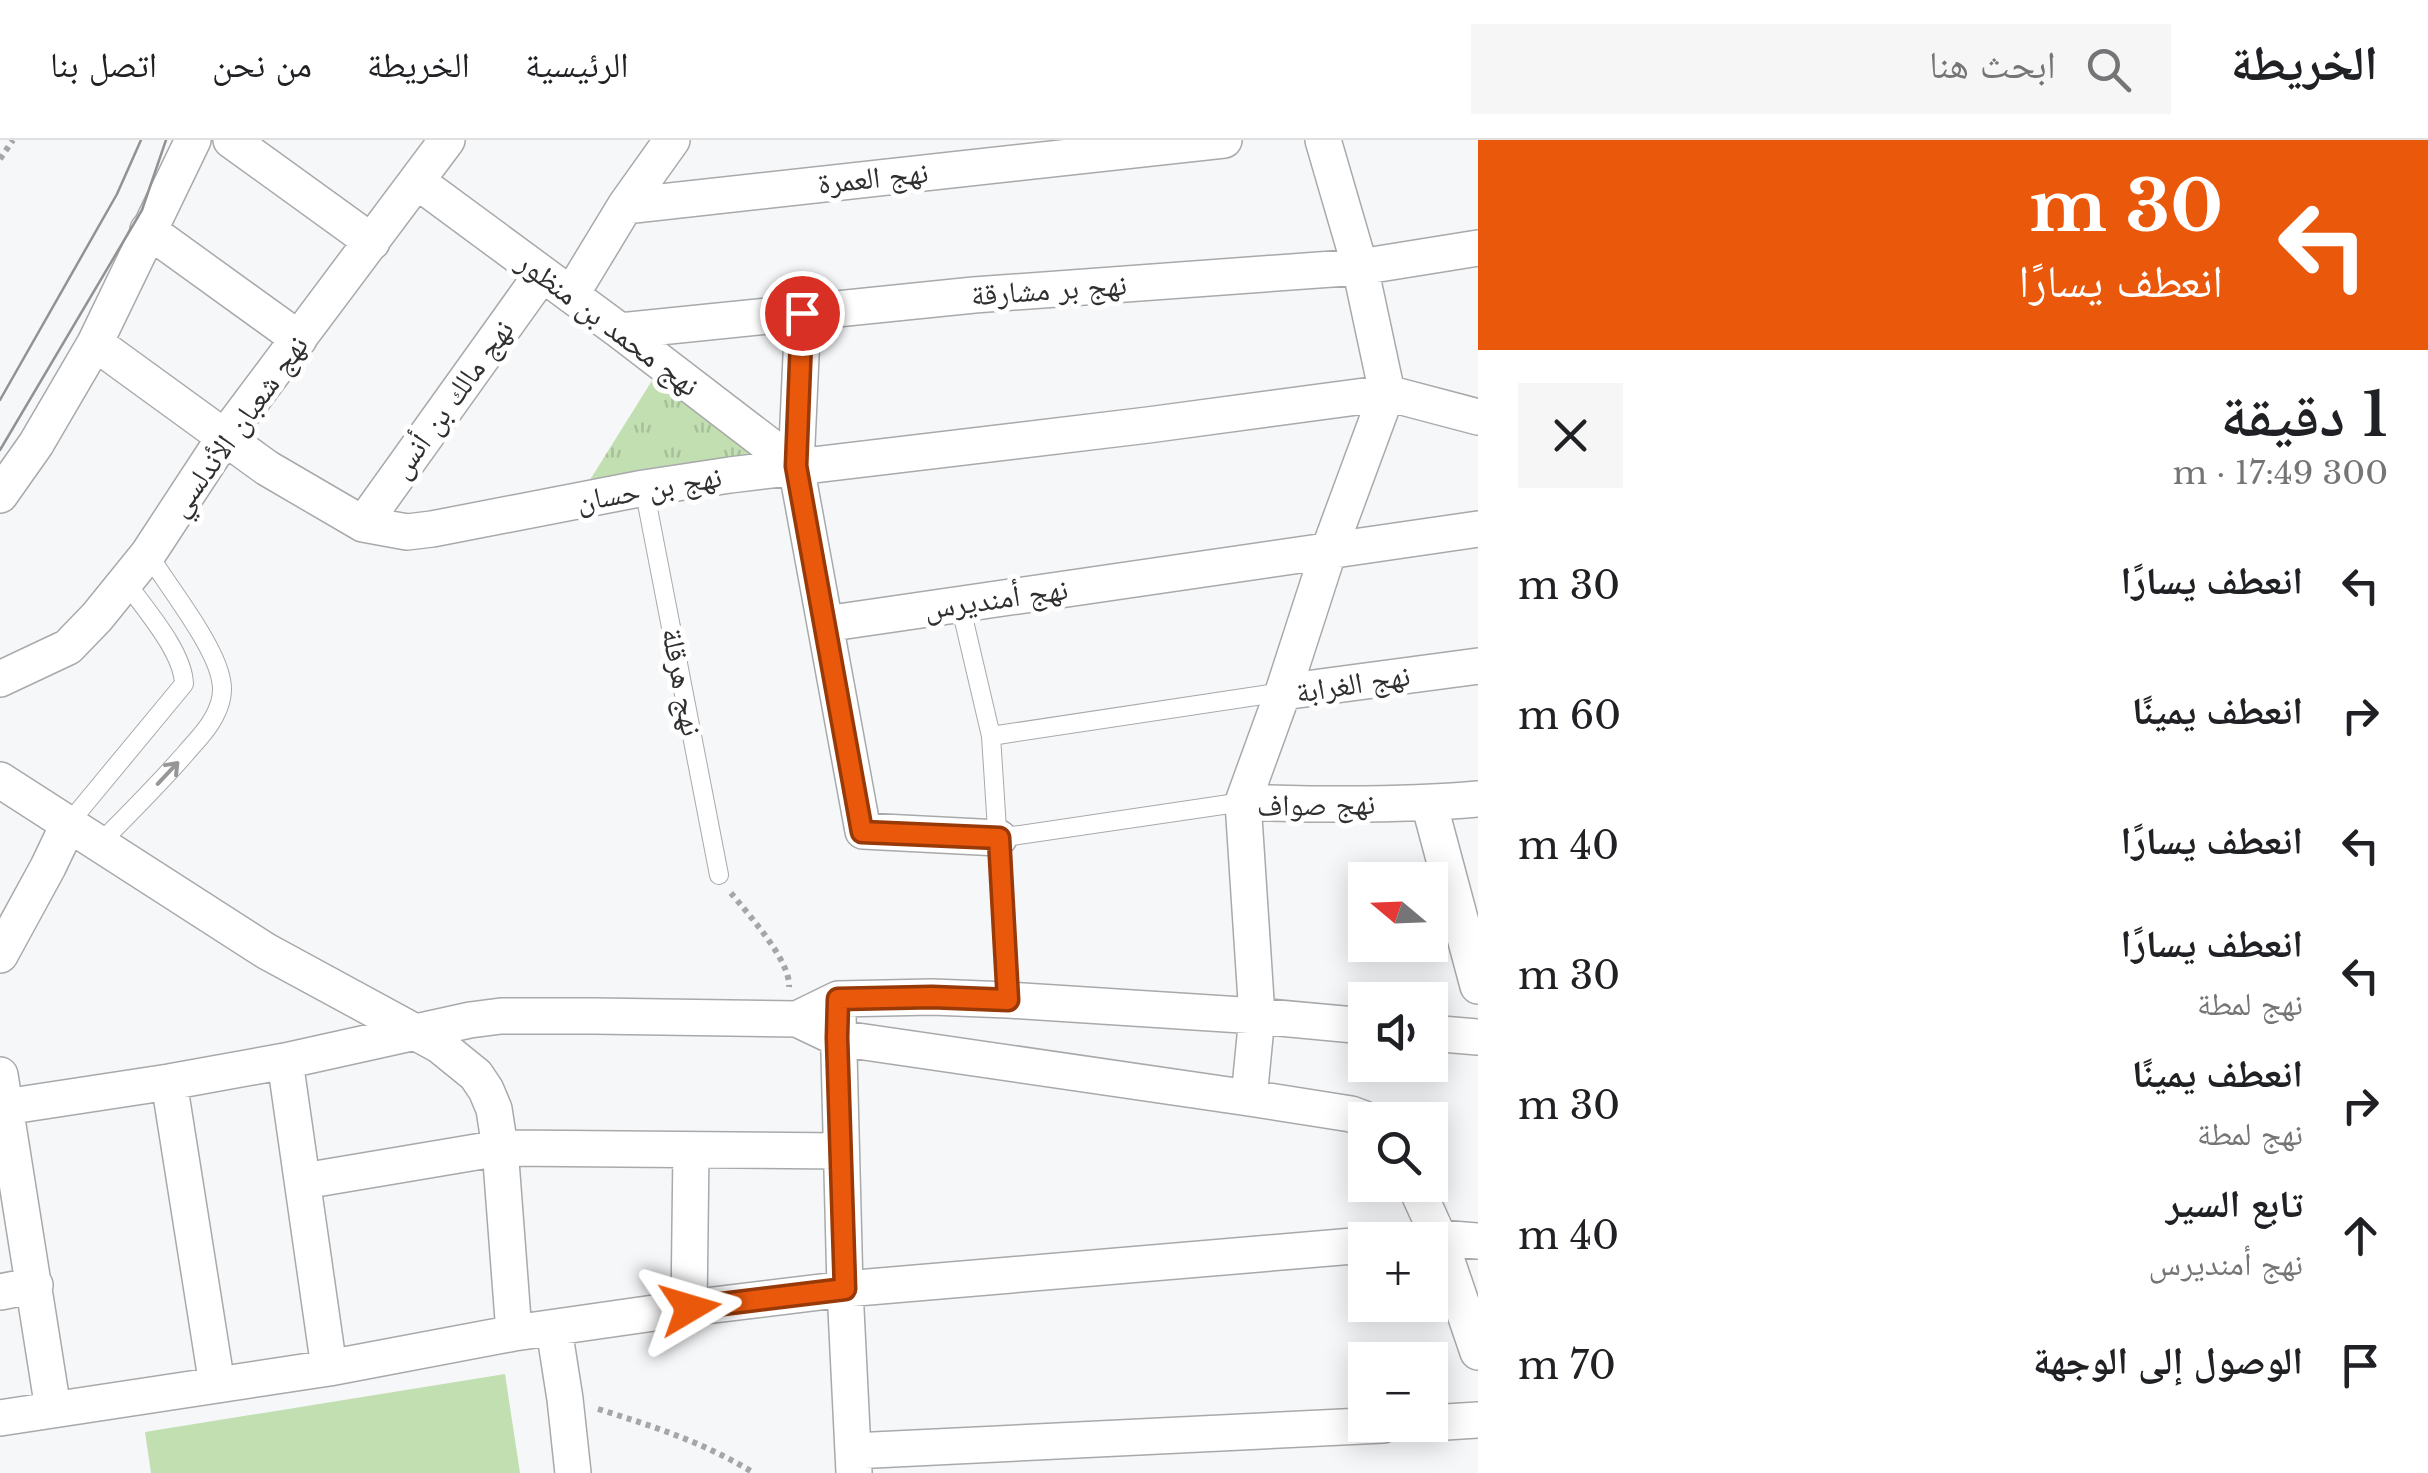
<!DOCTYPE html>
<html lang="ar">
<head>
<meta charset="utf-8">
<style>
	:root { --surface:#fff; --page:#f6f6f6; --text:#202124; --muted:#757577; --line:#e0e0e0 }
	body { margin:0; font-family:"Libre Baskerville","Noto Naskh Arabic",serif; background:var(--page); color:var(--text); direction:rtl; height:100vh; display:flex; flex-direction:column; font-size:38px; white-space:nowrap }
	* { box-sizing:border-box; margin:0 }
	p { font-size:32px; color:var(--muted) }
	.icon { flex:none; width:55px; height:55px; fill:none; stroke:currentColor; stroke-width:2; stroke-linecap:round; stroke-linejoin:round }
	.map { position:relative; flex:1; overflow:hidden; direction:ltr }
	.side { display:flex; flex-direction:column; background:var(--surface); width:950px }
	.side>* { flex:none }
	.guide { background:#ea580c; color:#fff; overflow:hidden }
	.needle { width:65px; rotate:289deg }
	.buttons { position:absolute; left:1348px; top:722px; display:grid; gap:20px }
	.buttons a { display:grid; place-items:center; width:100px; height:100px; border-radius:0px; background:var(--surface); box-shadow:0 5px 25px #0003; font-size:50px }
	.pin { position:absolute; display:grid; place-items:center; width:85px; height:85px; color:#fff; margin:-42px; border:5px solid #fff; border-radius:50%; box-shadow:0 2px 10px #0007 }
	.me { position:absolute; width:110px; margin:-55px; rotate:83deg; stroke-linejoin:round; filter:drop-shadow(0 0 8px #0008) }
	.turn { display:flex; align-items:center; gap:35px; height:210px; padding:0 40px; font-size:45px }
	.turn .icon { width:130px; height:130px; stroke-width:2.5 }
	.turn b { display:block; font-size:70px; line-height:85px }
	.round { display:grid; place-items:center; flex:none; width:105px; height:105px; border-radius:0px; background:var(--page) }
	.headline { display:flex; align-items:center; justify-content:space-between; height:170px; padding:0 40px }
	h1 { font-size:60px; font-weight:600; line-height:75px }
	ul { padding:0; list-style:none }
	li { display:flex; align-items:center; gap:30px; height:130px; padding:0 40px }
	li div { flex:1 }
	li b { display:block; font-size:38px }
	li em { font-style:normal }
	header { display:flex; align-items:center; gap:60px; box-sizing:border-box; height:140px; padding:0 50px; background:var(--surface); border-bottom:2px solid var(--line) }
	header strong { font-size:48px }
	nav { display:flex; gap:55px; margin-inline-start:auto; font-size:35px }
	.search { width:700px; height:90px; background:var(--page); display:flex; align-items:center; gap:25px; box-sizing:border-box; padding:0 35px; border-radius:0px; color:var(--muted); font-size:38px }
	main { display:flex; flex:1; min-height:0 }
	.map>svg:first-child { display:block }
	.grass { fill:url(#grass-tufts) }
	.park { fill:#c2dfb1 }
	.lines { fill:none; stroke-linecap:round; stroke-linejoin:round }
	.lane-casing { stroke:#a8a9ab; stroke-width:20 }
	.street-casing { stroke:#a8a9ab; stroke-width:38 }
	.path { stroke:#a6a6a8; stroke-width:6; stroke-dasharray:5 5; stroke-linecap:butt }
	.lane { stroke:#fff; stroke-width:18 }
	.street { stroke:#fff; stroke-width:35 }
	.tram { stroke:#929294; stroke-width:2.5 }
	.oneway { stroke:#979798 }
	.route-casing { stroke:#983908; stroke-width:25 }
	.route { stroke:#ea580c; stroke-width:18 }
	.labels { text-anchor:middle; stroke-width:10; stroke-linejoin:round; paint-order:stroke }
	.street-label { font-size:30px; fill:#2f2f30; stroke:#fff }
</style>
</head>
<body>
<header>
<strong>الخريطة</strong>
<div class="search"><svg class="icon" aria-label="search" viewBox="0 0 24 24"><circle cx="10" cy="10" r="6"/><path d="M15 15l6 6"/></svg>ابحث هنا</div>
<nav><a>الرئيسية</a><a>الخريطة</a><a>من نحن</a><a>اتصل بنا</a></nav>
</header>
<main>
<section class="side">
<div class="guide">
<div class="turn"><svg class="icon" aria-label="left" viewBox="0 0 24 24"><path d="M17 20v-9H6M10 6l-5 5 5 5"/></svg><div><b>30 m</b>انعطف يسارًا</div></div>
</div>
<div class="headline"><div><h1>1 دقيقة</h1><p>300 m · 17:49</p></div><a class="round"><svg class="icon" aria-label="close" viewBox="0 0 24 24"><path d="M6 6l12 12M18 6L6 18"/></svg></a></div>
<ul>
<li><svg class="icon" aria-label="left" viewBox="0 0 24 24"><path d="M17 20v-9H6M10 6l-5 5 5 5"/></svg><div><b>انعطف يسارًا</b></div><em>30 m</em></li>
<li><svg class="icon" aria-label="right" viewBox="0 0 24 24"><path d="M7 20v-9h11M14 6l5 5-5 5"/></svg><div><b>انعطف يمينًا</b></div><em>60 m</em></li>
<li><svg class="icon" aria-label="left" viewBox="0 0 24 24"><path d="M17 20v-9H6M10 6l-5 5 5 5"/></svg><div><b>انعطف يسارًا</b></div><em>40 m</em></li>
<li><svg class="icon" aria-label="left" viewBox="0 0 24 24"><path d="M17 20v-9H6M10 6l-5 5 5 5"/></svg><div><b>انعطف يسارًا</b><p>نهج لمطة</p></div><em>30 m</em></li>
<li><svg class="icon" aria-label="right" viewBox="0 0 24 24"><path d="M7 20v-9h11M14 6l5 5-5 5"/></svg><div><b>انعطف يمينًا</b><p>نهج لمطة</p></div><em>30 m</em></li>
<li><svg class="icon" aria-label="ahead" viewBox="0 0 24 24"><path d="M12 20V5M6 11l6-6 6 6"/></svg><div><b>تابع السير</b><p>نهج أمنديرس</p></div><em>40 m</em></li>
<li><svg class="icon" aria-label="arrive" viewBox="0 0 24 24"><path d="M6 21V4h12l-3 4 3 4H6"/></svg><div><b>الوصول إلى الوجهة</b></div><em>70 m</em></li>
</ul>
</section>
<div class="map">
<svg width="1478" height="1333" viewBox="0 0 1478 1333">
	<defs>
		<pattern id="grass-tufts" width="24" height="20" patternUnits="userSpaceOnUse" patternTransform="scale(2.5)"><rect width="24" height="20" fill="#c2dfb1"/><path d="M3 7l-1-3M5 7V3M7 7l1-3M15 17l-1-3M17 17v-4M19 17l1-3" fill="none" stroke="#a7c099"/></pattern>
	</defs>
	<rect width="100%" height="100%" fill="#f6f7f9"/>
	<path class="grass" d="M658,231L762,312L588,343Z"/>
	<path class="park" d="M505,1234L520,1333H151L145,1292Z"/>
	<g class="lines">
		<g class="lane-casing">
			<path id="lane" d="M644,348L719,735
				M960,464L991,596L1008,860
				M991,596L1283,552
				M69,683L184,544C183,511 144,468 125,441
				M999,698L1243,662
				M100,703C129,674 158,645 185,614C195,602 207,591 214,577C220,566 224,553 221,540C215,505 168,446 148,414"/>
		</g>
		<g class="street-casing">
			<path id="street" d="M193,0L95,203L267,328L363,384L407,392L432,389L644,348L730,335L1148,285L1387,253L1478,277
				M231,0L372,102
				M418,42L620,191L796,326
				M625,66L672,0
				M148,90L299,199
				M571,155L625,66L1224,0
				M803,173L796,326L863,691L999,698
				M620,191L974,155L1360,127L1478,108
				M0,355L36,304L95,203
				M363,384L542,134
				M825,484L1478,389
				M0,539L68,507L97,477L148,414L224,298L447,0
				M1283,552L1478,526
				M0,640L266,811L439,905L476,935L486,950L494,969L500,1008L514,1193
				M1243,662C1322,665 1400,666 1478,659
				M1429,663L1478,846
				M0,815L48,727L69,683
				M838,874L845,1149L854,1332
				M797,879L838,859L932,857L1008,860L1257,876L1365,886
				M1430,893L1478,897
				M285,921L329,1228
				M0,935L53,1269
				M169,942L217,1245
				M1249,958L1257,876L1243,662L1283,552L1329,410L1387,253L1360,127L1323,0
				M5,967L169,942L285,921L470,880L501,876H594L797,879L837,898L1249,958L1351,974L1367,980
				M304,1041L500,1008L841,1011
				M1415,1045L1439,1098L1478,1212
				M1420,1100L1439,1098L1478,1101
				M0,1152L35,1145
				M689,1168L691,1010
				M554,1189L565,1259L573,1333
				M0,1278L329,1228L514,1193L689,1168L845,1149L1365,1105
				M1430,1283L1478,1280
				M853,1311L1383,1285"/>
		</g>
		<path class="path" d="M0,19L13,0
			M731,753C748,774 791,821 789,847
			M598,1269C653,1286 705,1303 754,1333"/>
		<use href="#lane" class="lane"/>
		<use href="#street" class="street"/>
		<path class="tram" d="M0,260L117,54L141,0
			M0,310L142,70L166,0"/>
	</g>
	<defs><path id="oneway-shaft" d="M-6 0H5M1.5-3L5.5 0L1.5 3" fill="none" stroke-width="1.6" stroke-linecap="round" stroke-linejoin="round" transform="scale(2.5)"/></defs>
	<use class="oneway" href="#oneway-shaft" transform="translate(168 633) rotate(-47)"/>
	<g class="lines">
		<g class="route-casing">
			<path id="route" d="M690,1168L845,1149L837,898L838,859L932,857L1008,860L999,698L862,692L796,326L802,173"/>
		</g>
		<use href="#route" class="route"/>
	</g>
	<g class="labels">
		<g class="street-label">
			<text transform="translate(873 38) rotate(-6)" y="10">نهج العمرة</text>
			<text transform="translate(1049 150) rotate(-4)" y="10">نهج بر مشارقة</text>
			<text transform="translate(608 184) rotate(37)" y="10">نهج محمد بن منظور</text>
			<text transform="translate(452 259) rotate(-54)" y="10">نهج مالك بن أنس</text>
			<text transform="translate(238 286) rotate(-54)" y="10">نهج شعبان الأندلسي</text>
			<text transform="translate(649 349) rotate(-10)" y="10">نهج بن حسان</text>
			<text transform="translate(996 459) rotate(-8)" y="10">نهج أمنديرس</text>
			<text transform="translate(682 542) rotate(79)" y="10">نهج هرقلة</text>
			<text transform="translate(1353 544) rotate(-9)" y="10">نهج الغرابة</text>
			<text transform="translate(1316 665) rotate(-1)" y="10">نهج صواف</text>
		</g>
	</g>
</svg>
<div class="buttons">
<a><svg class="needle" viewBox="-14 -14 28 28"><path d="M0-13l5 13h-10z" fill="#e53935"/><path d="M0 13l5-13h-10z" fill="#757577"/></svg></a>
<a><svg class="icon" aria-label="sound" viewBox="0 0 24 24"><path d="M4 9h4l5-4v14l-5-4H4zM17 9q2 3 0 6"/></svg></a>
<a><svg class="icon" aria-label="search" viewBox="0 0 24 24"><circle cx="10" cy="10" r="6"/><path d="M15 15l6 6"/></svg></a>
<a>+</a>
<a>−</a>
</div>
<div class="pin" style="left:802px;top:173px;background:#d93025"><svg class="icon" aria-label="arrive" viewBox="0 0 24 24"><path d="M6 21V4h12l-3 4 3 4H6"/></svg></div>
<svg class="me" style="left:690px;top:1168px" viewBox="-20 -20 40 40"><path d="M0-17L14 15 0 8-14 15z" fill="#ea580c" stroke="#fff" stroke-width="4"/></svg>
</div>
</main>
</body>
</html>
